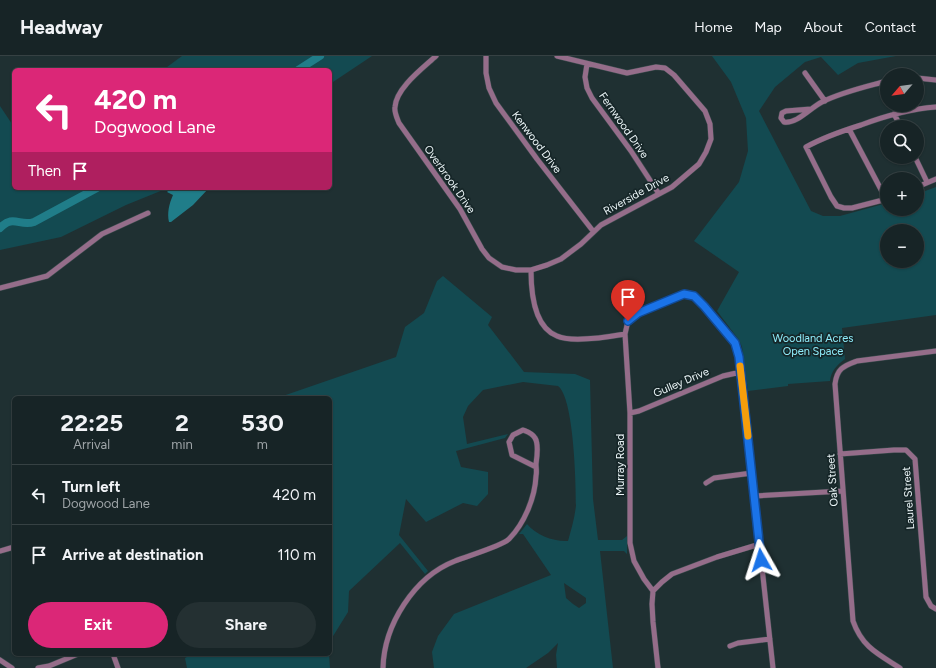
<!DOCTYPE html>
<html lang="en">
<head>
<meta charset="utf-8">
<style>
	:root { --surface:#172426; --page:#243032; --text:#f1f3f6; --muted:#9ea4a7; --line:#364143; --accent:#db2777 }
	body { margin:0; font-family:Figtree,sans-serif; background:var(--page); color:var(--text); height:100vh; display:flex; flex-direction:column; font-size:15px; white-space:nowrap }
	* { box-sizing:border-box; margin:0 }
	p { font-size:13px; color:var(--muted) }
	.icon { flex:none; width:22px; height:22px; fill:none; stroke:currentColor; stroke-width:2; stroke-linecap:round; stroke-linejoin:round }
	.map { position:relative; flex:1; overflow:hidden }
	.panel { position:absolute; left:12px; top:340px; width:320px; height:260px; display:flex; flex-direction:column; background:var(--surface); border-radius:6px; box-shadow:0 1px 3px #0004,0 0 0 1px var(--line) }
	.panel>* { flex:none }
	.guide { position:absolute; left:12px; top:12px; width:320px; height:122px; border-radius:6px; box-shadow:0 1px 3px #0004,0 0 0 1px var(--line); background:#db2777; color:#fff; overflow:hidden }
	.needle { width:26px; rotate:242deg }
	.controls { position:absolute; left:880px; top:12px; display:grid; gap:8px }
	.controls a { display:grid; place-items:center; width:44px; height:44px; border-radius:50%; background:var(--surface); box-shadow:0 1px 3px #0004,0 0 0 1px var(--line); font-size:20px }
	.pin { position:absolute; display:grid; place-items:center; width:34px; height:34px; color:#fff; margin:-41px -17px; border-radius:50% 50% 50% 0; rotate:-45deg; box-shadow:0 0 4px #0007 }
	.pin .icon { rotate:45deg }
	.me { position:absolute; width:44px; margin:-22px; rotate:354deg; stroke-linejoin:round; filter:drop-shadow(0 0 3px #0008) }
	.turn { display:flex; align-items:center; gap:14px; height:84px; padding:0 16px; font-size:18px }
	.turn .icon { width:52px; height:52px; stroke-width:2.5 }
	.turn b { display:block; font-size:28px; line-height:34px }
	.then { display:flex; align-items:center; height:38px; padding:0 16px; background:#0003; gap:8px; font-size:15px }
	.eta { display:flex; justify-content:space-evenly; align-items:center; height:68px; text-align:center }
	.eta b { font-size:24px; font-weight:700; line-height:28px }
	.cta { display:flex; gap:8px; margin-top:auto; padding:8px 16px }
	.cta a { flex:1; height:46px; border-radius:24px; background:var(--accent); color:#fff; font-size:16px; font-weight:700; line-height:46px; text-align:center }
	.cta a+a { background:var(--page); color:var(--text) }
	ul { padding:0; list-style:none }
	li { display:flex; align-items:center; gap:12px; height:60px; padding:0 16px; border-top:1px solid var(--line) }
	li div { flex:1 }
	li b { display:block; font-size:15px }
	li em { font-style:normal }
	header { display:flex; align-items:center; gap:24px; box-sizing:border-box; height:56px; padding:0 20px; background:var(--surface); border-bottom:1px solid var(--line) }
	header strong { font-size:19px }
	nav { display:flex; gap:22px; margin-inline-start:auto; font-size:14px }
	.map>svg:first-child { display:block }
	.green { fill:#134a51; fill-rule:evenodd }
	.water { fill:#207d89 }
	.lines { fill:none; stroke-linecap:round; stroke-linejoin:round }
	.river { stroke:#207d89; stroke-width:8 }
	.minor-casing { stroke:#3c4c4e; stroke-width:6 }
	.minor { stroke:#956d8a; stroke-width:5 }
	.route-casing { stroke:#114b97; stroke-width:10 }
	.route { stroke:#1a73e8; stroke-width:7 }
	.slow { stroke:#f59e0b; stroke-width:7 }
	.labels { text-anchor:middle; stroke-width:3.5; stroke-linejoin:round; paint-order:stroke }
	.street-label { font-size:11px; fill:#edf7f9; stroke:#162628 }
	.park-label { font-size:11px; fill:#8fedfb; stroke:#162628 }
</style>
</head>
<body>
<header>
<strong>Headway</strong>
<nav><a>Home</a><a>Map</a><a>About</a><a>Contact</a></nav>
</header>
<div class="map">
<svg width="936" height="612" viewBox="0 0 936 612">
	<rect width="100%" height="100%" fill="#1f3032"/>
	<path class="green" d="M182,0H372L330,28V14H163Z
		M712,0H896L858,7L838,19L821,1L805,6L775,31L759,55L811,155L823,160H840L887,147V153H917V138L936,131V259L842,272L845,303C837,309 831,315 830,325L788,328V330L748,335L742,291L739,284L717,255L739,216L694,185L739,126L748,95L746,62L731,26ZM887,175H917V205H887Z
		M0,50L14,71V132H168L126,149L61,181L0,194Z
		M443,220L492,261L488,269L524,316L575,318L590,324L593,443L598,484H622L627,480V498L624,495H600L613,612H557L556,599L558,587L548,597L526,612H434L432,596L438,580L454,558L551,519L523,478H519L527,468C536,479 554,486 568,485C571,474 575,461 576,449C576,427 574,342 558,330L523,326L483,334L468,350L463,361L467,388L508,378L505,382L456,395L461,411L488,416V438L477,450L463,447L426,466L406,443L399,479L428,515L425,518L400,487L349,535L348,556L330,585V342H277L396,301L405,271L424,257L437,225ZM564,527L586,542V547L579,552L573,548L566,542Z
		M192,598H329L330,612H187L185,602Z"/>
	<path class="water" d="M171,132H209L193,149L171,166H169C167,157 169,148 173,139L167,136Z"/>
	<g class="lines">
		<path class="river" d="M298,14L320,0
			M0,172C13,158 20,171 34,166L97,132"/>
		<g class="minor-casing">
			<path id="minor" d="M436,0C423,12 396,32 395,51C394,56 397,62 399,67L460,153L482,193L489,202L502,211L516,214H531L547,209L561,203L581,188L601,169L672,131L699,108L706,96L711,83L710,68L705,55L674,19L665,12L656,11L627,17L557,0
				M486,0V17L489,32L496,47L537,103L593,175
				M587,8L585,21L587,32L592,42L631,95L659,138
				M805,17L825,45
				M917,22L936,24
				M811,53L786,55L782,57L781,62L784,66C797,68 810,52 822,46C842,36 865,31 887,25
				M894,58L901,71
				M849,73L886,143
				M915,101L927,126
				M917,131L936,123
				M887,143L852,152H844L837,150L831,141L806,91C824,81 842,75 861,69C885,60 910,53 936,51
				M531,214C531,235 534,271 557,280C572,287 608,281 625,278
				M0,232L47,220L102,178L148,157
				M630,357L639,355L723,320L741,316
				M840,398L894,394H906L915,403L926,541L931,550L936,553
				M706,427L714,422L752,417
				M755,440L843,435
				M0,495L14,491
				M653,535L644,523L634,505L630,487V357L625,278L628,265L638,257L684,238L694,240L704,250L735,287L739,301L773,612
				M730,590L738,587L770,583
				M113,598L118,612
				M0,604L12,612
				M38,612L49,610L78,598
				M383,612C384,569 414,521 455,505C467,500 502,490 509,483C524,468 535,442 536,420C537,416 536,412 536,408C537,401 539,388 535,382C532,377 528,376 523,374L513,379L509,386L512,399L536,411
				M658,612L653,566L652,548L653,535L662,526L672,518L717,501L760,488
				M900,612C878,598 862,591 853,565L835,328C837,312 844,310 857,305L936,295"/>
		</g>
		<use href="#minor" class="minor"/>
	</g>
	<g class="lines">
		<g class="route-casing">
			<path id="route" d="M628,265L638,257L684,238L694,240L704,250L735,287L739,301L761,504"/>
		</g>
		<use href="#route" class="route"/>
		<path class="slow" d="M740,310L748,380"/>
	</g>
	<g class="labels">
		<g class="street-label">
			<text transform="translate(624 69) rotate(55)" y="4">Fernwood Drive</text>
			<text transform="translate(537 86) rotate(53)" y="4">Kenwood Drive</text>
			<text transform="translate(450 123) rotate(55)" y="4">Overbrook Drive</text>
			<text transform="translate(636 138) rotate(-29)" y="4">Riverside Drive</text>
			<text transform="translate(681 326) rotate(-23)" y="4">Gulley Drive</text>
			<text transform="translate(620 409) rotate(-90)" y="4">Murray Road</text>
			<text transform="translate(832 424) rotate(-94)" y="4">Oak Street</text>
			<text transform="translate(908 442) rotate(-94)" y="4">Laurel Street</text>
		</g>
		<g class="park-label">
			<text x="813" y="286">Woodland Acres<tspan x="813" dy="13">Open Space</tspan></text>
		</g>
	</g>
</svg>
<div class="controls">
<a><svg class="needle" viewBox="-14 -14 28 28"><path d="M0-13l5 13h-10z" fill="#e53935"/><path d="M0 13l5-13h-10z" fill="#9ea4a7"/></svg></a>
<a><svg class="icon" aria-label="search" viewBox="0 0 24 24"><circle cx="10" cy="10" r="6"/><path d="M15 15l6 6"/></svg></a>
<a>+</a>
<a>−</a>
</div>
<div class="pin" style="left:628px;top:265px;background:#d93025"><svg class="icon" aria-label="arrive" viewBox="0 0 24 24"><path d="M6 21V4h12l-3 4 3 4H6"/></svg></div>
<svg class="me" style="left:761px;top:504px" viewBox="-20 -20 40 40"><path d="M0-17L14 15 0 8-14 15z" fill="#1a73e8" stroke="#fff" stroke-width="4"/></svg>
<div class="guide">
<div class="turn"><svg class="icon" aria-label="left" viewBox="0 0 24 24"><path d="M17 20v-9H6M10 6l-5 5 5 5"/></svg><div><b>420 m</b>Dogwood Lane</div></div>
<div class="then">Then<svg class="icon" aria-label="arrive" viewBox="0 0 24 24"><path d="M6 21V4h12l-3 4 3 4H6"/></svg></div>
</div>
<section class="panel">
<div class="eta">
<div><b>22:25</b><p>Arrival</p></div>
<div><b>2</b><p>min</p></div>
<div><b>530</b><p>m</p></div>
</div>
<ul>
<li><svg class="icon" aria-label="left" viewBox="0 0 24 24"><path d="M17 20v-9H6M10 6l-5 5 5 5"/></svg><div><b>Turn left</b><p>Dogwood Lane</p></div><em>420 m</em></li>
<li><svg class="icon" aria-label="arrive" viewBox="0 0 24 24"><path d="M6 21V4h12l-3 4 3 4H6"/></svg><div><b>Arrive at destination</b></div><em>110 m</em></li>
</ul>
<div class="cta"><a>Exit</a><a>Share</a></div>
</section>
</div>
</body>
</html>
